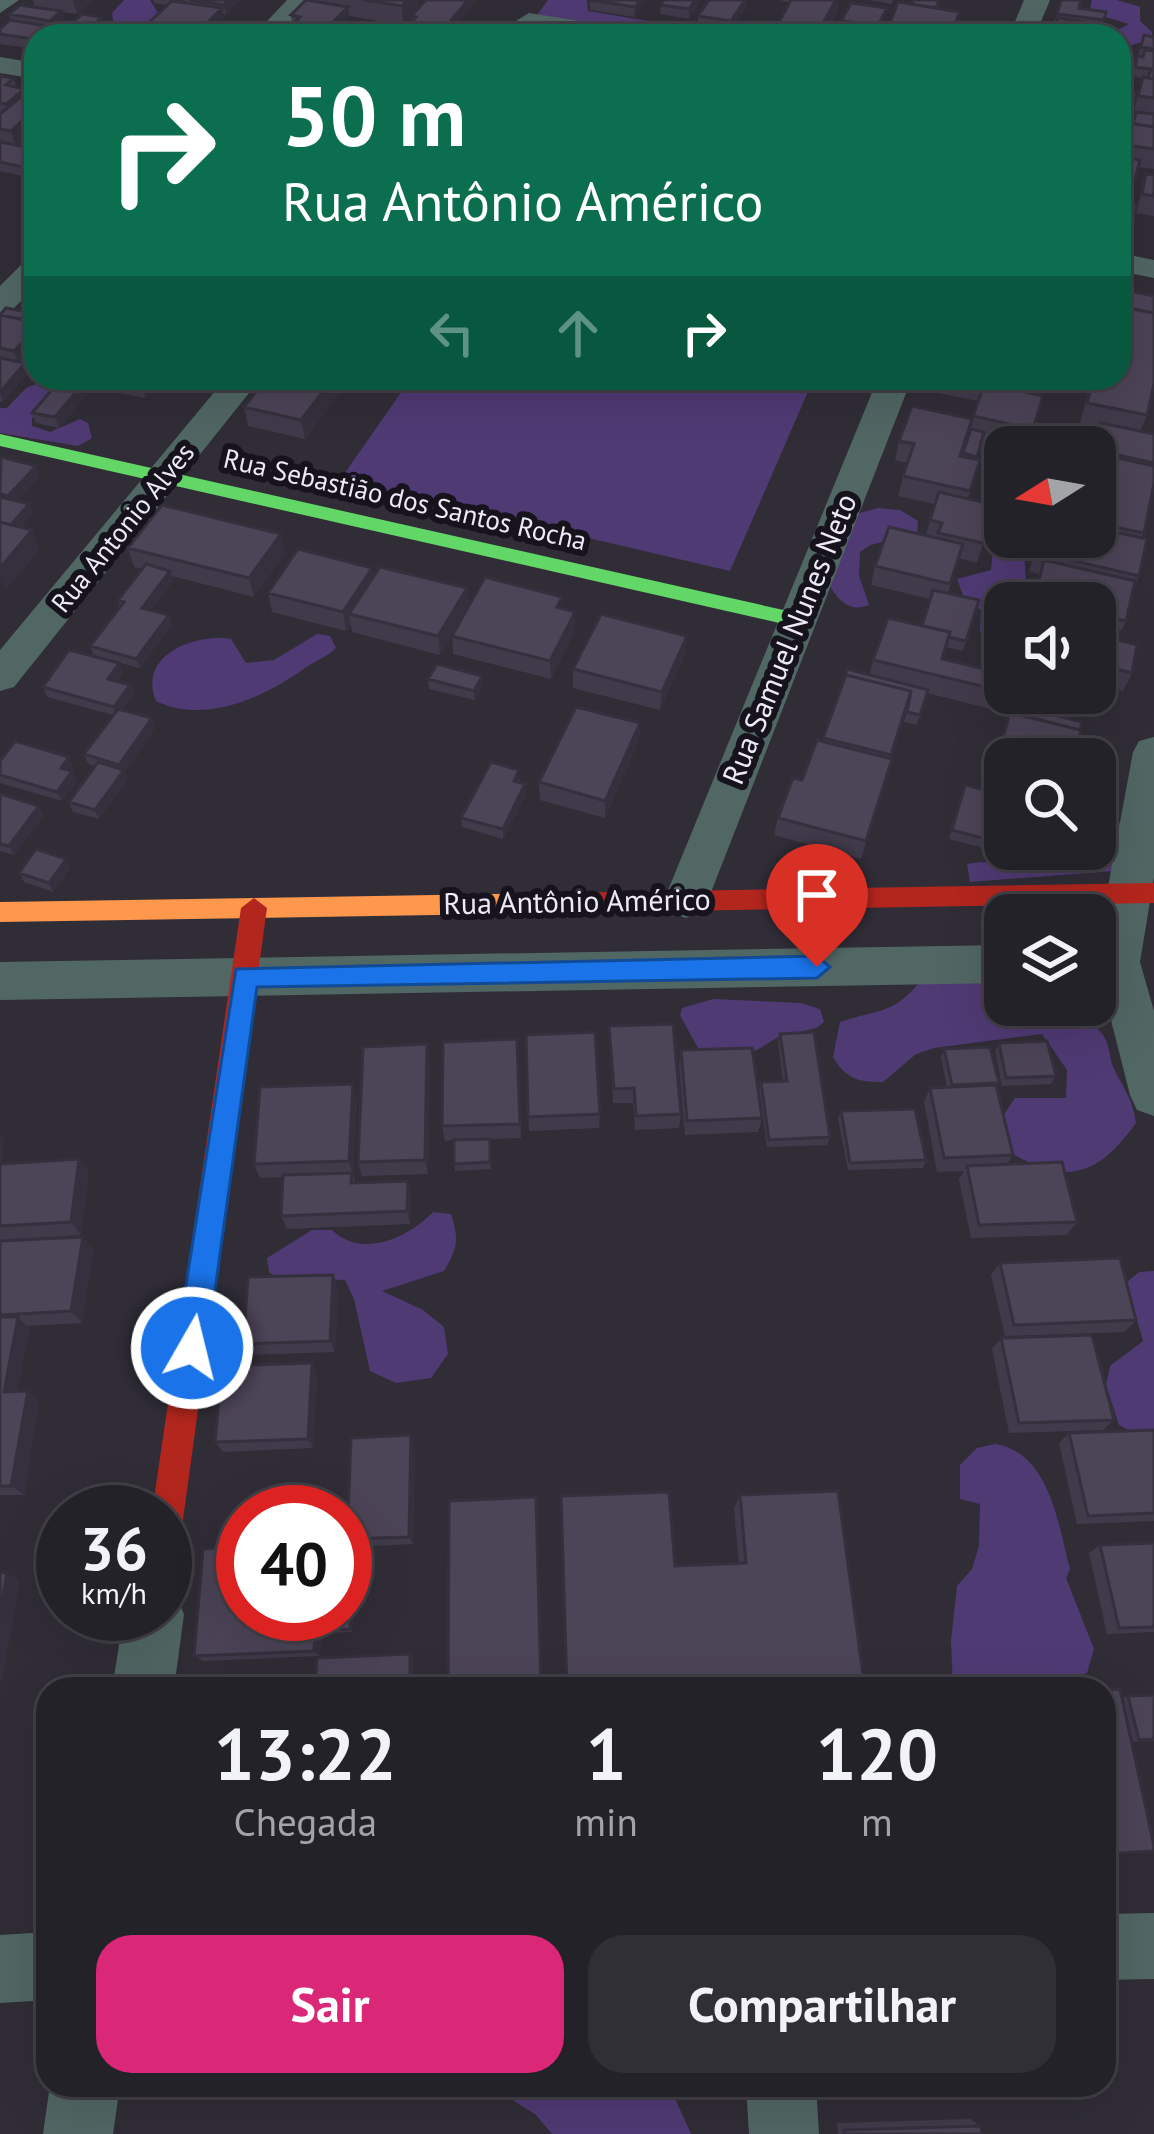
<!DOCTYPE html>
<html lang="pt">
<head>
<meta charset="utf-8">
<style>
	:root { --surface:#242229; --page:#302f35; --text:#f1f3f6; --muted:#a3a4a8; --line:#413f46; --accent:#db2777 }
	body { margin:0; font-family:"PT Sans",sans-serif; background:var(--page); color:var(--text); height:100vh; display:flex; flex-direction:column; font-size:45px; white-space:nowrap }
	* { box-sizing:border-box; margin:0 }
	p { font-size:39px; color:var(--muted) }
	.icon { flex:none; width:66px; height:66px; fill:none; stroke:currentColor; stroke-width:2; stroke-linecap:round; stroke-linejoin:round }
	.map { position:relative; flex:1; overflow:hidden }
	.sheet { position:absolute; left:36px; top:1677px; width:1080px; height:420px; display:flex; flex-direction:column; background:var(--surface); border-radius:36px; box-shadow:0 12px 48px #0002,0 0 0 3px var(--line) }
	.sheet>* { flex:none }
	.guide { position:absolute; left:24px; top:24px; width:1107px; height:366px; border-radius:36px; box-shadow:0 12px 48px #0002,0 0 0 3px var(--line); background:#0b6e4f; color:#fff; overflow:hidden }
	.needle { width:78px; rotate:259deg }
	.fabs { position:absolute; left:984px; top:426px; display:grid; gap:24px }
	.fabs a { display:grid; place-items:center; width:132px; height:132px; border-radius:24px; background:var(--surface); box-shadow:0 12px 48px #0002,0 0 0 3px var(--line); font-size:60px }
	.speed { position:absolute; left:36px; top:1485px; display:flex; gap:24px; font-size:60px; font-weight:700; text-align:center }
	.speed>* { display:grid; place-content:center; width:156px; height:156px; border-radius:50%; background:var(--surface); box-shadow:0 12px 48px #0002,0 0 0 3px var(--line); line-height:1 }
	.speed small { font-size:30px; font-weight:400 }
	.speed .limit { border:18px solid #d22; background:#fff; color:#111 }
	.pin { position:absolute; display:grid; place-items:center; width:102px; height:102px; color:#fff; margin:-123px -51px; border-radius:50% 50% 50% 0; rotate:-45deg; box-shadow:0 0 12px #0007 }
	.pin .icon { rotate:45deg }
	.me { position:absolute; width:132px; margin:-66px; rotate:8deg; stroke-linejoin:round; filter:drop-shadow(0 0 9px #0008) }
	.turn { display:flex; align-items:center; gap:42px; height:252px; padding:0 60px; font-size:54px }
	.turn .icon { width:156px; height:156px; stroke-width:2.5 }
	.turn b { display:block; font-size:84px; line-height:102px }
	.lanes { display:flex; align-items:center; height:114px; padding:0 60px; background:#0003; justify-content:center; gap:60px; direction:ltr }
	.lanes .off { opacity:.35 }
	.eta { display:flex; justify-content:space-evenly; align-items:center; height:204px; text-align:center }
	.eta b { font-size:72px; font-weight:700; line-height:84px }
	.button { display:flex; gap:24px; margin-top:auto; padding:24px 60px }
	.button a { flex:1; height:138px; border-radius:36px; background:var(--accent); color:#fff; font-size:48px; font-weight:700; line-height:138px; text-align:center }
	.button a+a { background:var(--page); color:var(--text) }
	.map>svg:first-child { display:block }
	.green { fill:#503a74 }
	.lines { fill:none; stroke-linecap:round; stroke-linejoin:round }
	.street { fill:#516764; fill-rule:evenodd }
	.fast { fill:#63d668; fill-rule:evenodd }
	.slow { fill:#ff974d; fill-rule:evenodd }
	.jam { fill:#b3261e; fill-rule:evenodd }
	.wall { fill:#413a4b }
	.shaded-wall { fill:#35303d }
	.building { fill:#4c4457; stroke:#35303d; stroke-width:3 }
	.route { fill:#1a73e8; stroke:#114b97; stroke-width:3 }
	.labels { text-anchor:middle; stroke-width:12; stroke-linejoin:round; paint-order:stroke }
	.far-street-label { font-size:27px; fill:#ede9f6; stroke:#16131c }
	.street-label { font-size:30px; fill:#ede9f6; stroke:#16131c }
</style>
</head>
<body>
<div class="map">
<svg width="1154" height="2134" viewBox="0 0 1154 2134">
	<rect width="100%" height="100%" fill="#302d37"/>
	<path class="green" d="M124,0H150L160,16L141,36H105L114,27L112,13Z
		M548,0H587L588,11L666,24L677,34L650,36L537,15Z
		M1092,0H1117L1140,7V21L1152,32V39L1119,49V36L1112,33L1129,24L1089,12Z
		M411,378H814L730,571L340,480Z
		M48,379L57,383L54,394L32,418V426L50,432L80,419L88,423L92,438L78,446L0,433V408H7L26,388Z
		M878,508L900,510L918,521L917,534L870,545L860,552L859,576L869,605C850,613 837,600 829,584L849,516Z
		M1013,540L1024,552L1026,583L1020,603H1005V643L987,642L980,632L981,610L963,595L957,579L991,570L993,549Z
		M317,634L330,636L336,648C326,658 316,660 305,668C265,697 205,725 156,701C137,656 194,633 231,639L246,663L274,660Z
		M1112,819L1121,823L1126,870L970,882L967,864C995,857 1017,873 1045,866L1052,849H1095V820Z
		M926,975L999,983L1005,987V1005C1034,1005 1083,1008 1103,1035C1110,1044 1109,1060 1115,1071C1125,1091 1133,1100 1136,1123C1097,1177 1066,1186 1008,1151L1003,1116L1015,1098H1066L1067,1070L1042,1034L934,1048L916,1054L883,1082C858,1082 846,1079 833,1057L840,1022C886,1007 892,1016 926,975Z
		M713,999L801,1003L820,1009L824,1022L816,1028L778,1037L757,1050L740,1054L699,1050L680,1015L682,1008Z
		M433,1212L451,1214C459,1239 458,1248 444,1271L382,1291L423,1310L444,1327L448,1354L431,1378L396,1383L370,1371L354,1299L345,1280L275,1277L269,1272L267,1258L312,1230H332C362,1259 408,1238 433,1212Z
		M1154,1271V1436L1136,1434L1119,1425L1106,1385L1110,1366L1143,1341L1126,1283L1139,1272Z
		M995,1444C1050,1453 1058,1524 1070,1569L1066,1578L1094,1649L1087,1673L1033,1689H953L951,1641L957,1586L972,1569L979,1546L980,1504L960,1499V1465L977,1448Z
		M499,2085H658L673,2094L691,2134H552L535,2114L498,2091Z"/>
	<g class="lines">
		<path class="street" d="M0,0H19L0,13Z
			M287,0H314L281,36H253Z
			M1024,0H1050L1035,36H1009Z
			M529,13L624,28L637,36H575L520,26L516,21Z
			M0,57L36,63V79L0,73Z
			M1119,253L1154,260V278L1119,271Z
			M36,259V286L11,311L0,314V286L25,261Z
			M226,378H261L14,687L0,691V650Z
			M878,378H912L708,900L702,912L686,918L670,912L664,900Z
			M1154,737V877L1140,962L1154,1011V1116L1137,1110L1130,1095L1095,957L1133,752L1139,741Z
			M1005,945V983L0,1000V962Z
			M165,1589L175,1593L184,1614L174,1689H112L124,1614H165Z
			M1154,1913V1979L1104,1980V1914Z
			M48,1932V2000L0,2003V1935Z
			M50,2085H120L113,2134H43Z
			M746,2085H816L819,2134H749Z"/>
		<path class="fast" d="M0,434L797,613L808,620L797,627L0,446Z"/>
		<path class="slow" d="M559,893L572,903L559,913L0,922V902Z"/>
		<path class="jam" d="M1154,883V903L559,913L546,903L559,893Z
			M254,898L267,908L181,1534L177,1546L165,1550V1512H152L241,908Z"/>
	</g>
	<path class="wall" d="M33,0H93L77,14L61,12L64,21L53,30L48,29L36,36L35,49L0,44V29L10,20L9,14L35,7Z
		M153,0H175L183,2V0H240L226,15L223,14L224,18L207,35L192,33L189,36H140L139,32L167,5L154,3Z
		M306,0H418L419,7L426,0H476L448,35L406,29L411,23V17L403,25L349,16L341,25L355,36H283L292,24L291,15Z
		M590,0H644L634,17L590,10Z
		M664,0H701L689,19L660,14L661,5Z
		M709,0H747V6L731,31L698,26V16Z
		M780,0H838L837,13L824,36H776L778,24L790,3Z
		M867,0H893L892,4Z
		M1061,0L1079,8L1106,12L1103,25L1109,34L1056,27L1057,24L1054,23Z
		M887,8L885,18L846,32L840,30L841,21Z
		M102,17L104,26L94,36L73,34L70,24Z
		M1144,35L1154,37V169L1138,167L1132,189L1119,187V131L1133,124L1135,115H1132L1142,78L1132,76Z
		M0,76L14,78L16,87L25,89L22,146L36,149V179L0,171V114L2,113L0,112Z
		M1126,91L1137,93L1130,119L1119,117Z
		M1146,174L1154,175V216L1136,213Z
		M1119,203L1130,236L1127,246L1119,244Z
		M1130,291L1147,415L1140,431L1154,434V483L1142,538L1139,576L1132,593L1126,621L1118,640L1132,673L1123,691L1095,684V603H1031L1039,574L1029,571L1039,537H1095V447L1100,427L1080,423L1092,378H1119L1125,308Z
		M27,312L30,321L36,322V355L26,366L28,373L3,402H0V315Z
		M62,378H161L145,398L90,387L91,389L59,428L36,423L32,413Z
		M351,378L305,439L248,426L244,407Z
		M936,378H1015L1012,389L1043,396L1030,440L1012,445L982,439L976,459L980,460L968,499L995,505L977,563L959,558L948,593L979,600L963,651L946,647L942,659L998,690L991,709L927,693L917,725L904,722L908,709H906L861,859L774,835L778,818L802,780L823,741L847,669L870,675L873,660L922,626L930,599L871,585L875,566L926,535L935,504L898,496L907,463L895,460L899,441L962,456L978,401L932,392Z
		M128,548L285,553L254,597L172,576L173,581L151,610L169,615L172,625L140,668L94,656L90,646L120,607L118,600L143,569L134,567Z
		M372,568L373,576L467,588L469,606L562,609L575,612V631L551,679L453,654L452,636L440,655L352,632L351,625L346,631L272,612L268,593Z
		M687,636L685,655L660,710L573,688V669Z
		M123,673L117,681L130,685L134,695L122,710L155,728L125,772L128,779L99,819L73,812L69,802L96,766L88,764L84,754L113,715L47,697L43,687Z
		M428,679L483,686L475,700L429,689Z
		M1013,705L1005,759V794L988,789L1004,731Z
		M640,723L639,741L605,818L540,800L539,782Z
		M0,761L73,766L70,771H72L77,781L62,801L0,783Z
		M520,779L519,782L525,784L526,793L503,839L462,827L461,818Z
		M965,785L1005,795V849H1037L1033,861L949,839Z
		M0,794L44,815L14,855L0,851Z
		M66,859L70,868L53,892L24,882L19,873Z
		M609,1026L681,1114L679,1128L635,1130L633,1103H613Z
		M780,1034L830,1137L827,1145L767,1147L759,1089L761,1082L783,1081L778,1042Z
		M526,1035L600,1114L599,1128L529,1131Z
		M517,1039L521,1138L490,1139L491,1169L455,1171L454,1140L445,1141L442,1126Z
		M999,1043L1056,1076L1051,1084L1002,1086L995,1051Z
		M944,1049L999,1083L997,1087L1013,1155L1007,1164L1077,1222L1067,1235L971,1238L959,1179L964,1171L937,1172L924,1102L930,1088L947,1087L941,1057Z
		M681,1050L762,1118L758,1132L685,1135L679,1065Z
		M430,1060L428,1174L362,1176L358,1162Z
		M357,1099L353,1175L356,1183L411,1195L410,1224L287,1229L281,1216L283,1177L260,1178L254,1164Z
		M841,1111L926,1160L923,1168L848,1170L838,1119Z
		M0,1134L4,1139L1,1164L79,1159L89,1173L81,1235L0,1240Z
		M83,1237L93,1250L82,1323L26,1326L29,1329L18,1391H28L39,1402L24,1495H0V1241Z
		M1000,1263L1136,1320L1125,1332L1005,1336L991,1275Z
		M338,1287L335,1352L250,1355L243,1344Z
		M1001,1338L1114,1420L1103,1430L1009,1433L992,1349Z
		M317,1374L313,1448L223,1452L215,1442Z
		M1154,1430V1521L1077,1524L1059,1443L1069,1433Z
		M415,1445L413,1544L352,1547L347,1539Z
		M740,1495L865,1689L675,1566L739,1564L734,1509Z
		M1154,1543V1632L1107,1634L1089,1553L1100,1545Z
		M356,1552L352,1632L325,1633L322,1630Z
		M243,1614H322L320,1656L203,1661L194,1656Z
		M1154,1695V1741L1132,1742L1122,1698L1128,1696Z
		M970,2119L981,2126L982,2134H838L837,2123Z"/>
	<path class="shaded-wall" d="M73,0H93L77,14Z
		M229,0H240L226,15L224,5Z
		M407,0H418L419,7L403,25L402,6Z
		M468,0H476L448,36H439Z
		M640,0H644V3L634,17L635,7Z
		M695,0H701L689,19V9Z
		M745,0H747V6L731,31V21Z
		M836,0H838L837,13L824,36H818L819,30Z
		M348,7L349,17L333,33L332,23Z
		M222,8L224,18L207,35L205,25Z
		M887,8L885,18L876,36H873Z
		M61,11L64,21L53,30L50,21Z
		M102,17L104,26L92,36L90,28Z
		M190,23L192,33L189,36H178Z
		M47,26L50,36H36Z
		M25,89L28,99L9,114L6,104Z
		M36,108V132L17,150L11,131Z
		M36,328V355L26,366L28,373L3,402L0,392L20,368L14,351Z
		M140,378H161L145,398Z
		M333,378H351L305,439L301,420Z
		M87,379L91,389L59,428L55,417Z
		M36,466L40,476L12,506L8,496Z
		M29,504L33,514L11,539L7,529Z
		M32,530L40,550L5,591L0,579V568Z
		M281,534L285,553L254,597L249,578Z
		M372,568L375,587L349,614L351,625L346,631L343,612Z
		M170,571L173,581L145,618L142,608Z
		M467,588L469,607L440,655L438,636Z
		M575,612V631L551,679L550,661Z
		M169,615L172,625L140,668L136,659Z
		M687,636L685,655L660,710L662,692Z
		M119,663L123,673L111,689L108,679Z
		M482,676L483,686L475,700L474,691Z
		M130,685L134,695L118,716L114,707Z
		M152,718L155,728L125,772L128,779L99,819L95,810L122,772L119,765Z
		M640,723L639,741L605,818V801Z
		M69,757L73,766L65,777L61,768Z
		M72,771L77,781L62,801L57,792Z
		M525,784L526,793L503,839V829Z
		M39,806L44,815L14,855L9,846Z
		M66,859L70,868L53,892L49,883Z
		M427,1044L430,1060L428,1174L425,1160Z
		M353,1084L357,1099L353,1175L349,1161Z
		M0,1134L4,1139L0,1168Z
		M79,1159L89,1173L81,1235L71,1222Z
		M408,1181L411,1195L410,1224L407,1211Z
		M83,1237L93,1250L82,1323L71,1311Z
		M333,1275L338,1287L335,1352L330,1341Z
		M18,1317L29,1329L16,1402L4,1392Z
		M312,1363L317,1374L313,1448L308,1439Z
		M28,1391L39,1402L24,1495L11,1486Z
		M411,1435L415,1445L413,1544L409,1537Z
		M353,1549L356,1552L352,1632L350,1629Z
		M7,1573L20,1580L2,1683L0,1682V1614Z
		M315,1614H322L320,1656L314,1651Z
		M410,1654L414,1659V1689H410Z"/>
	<path class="building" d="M190,0H229L224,5Z
		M306,0L348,7L332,23L354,27L346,36H293L283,34L300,17L291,15Z
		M363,0H407L402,6Z
		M426,0H468L440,34L406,29L416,17L411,16Z
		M590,0H640L635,7Z
		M664,0H695L689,9L661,5Z
		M709,0H745L731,21L698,16Z
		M791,0H836L819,30L778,24Z
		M914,0H939L936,8L911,4Z
		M1061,0H1081L1079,8L1106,12L1104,20L1057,14Z
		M172,1L222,8L205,25L190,23L178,36L139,32Z
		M898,2L960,12L956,21L969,23L964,36H885Z
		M851,3L887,8L873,36H844L851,22L841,21Z
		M20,5L61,11L50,21L9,14Z
		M82,14L102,17L90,28L70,24Z
		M1058,18L1111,26L1109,34L1056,27Z
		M10,20L47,26L32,39L0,34V29Z
		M378,25L452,36H369Z
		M1049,26L1114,35L1046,36Z
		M1144,35L1154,37V49L1141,47Z
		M1145,50L1154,51V79L1148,78L1151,69L1135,67L1137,56L1143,57Z
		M0,76L14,78L6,85L25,89L6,104L0,103Z
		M1143,77L1154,79V98L1138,96Z
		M36,85V108L11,131L0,129V114Z
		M1126,91L1137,93L1133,109L1122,107Z
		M1119,96L1124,97L1119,116Z
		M1136,112L1154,114V127L1133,124Z
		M1122,122L1154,127V149L1119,144Z
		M0,142L36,149V170L0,162Z
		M1119,156L1140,160L1135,179L1119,177Z
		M1146,174L1154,175V196L1142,194Z
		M1119,203L1137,205L1130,236L1119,233Z
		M1130,291L1154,296V313L1126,308Z
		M1119,306L1154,313V383L1147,415L1087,403L1094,378H1119Z
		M6,308L27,312L20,319L0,315Z
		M0,315L36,322V328L14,351L0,348Z
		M0,358L25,363L0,392Z
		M62,378L87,379L55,417L32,413Z
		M267,378H333L301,420L244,407Z
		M963,378H1015L1012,389L1043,396L1033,429L973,416L985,382Z
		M912,406L972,419L960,456L980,460L970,491L903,476L914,444L899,441Z
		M1101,423L1154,434V463L1095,450Z
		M971,429L984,432L977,457L963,453Z
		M1014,437L1035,441L1033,447H1011Z
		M1095,453L1154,466V483L1144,533L1095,523Z
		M1,457L36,466L8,496L0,494Z
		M939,492L995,505L983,543L938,533L942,523L930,520Z
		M0,497L29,504L11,525L0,522Z
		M162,505L281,534L249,578L128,548Z
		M0,522L32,530L0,568Z
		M889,527L963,544L950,584L875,566Z
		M1095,528L1147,539L1139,576L1036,552L1040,537H1095Z
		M298,549L372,568L343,612L268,593Z
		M1044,560L1135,581L1126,621L1095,614V603H1048L1034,600Z
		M146,564L170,571L142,608L169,615L136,659L90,646L124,602L118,600Z
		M380,567L467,588L438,636L349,614Z
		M485,577L562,597L557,607L575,612L550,661L452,636Z
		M933,590L979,600L966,641L949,637L950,632L922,626Z
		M601,614L687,636L662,692L573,669Z
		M888,618L950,632L942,659L1002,673L998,690L873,660Z
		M1095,625L1120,631L1118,640L1137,645L1132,673L1095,664Z
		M69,650L119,663L108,679L130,685L114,707L43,687Z
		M437,664L482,676L474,691L428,679Z
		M847,669L928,690L920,715L907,712L911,691L846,675L843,683Z
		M846,675L911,691L891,755L823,738Z
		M1013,705L1082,722L1080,730L1011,713Z
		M576,707L640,723L605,801L539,782Z
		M118,709L152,718L119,765L84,754Z
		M1010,712L1081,730L1075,759H1005V774L994,771Z
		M817,740L892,759L866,841L778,818L793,778L802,780Z
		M15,741L69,757L61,768L72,771L57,792L0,775V761Z
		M98,762L124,770L95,810L69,802Z
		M491,762L519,770L514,781L525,784L503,829L461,818Z
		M965,785L1005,795V844L952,830Z
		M0,794L39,806L9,846L0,844Z
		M36,849L66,859L49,883L19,873Z
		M673,1024L681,1114L636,1116L634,1088L614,1089L609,1026Z
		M595,1032L600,1114L528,1117L526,1035Z
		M814,1032L830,1137L769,1140L761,1082L787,1081L780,1034Z
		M517,1039L520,1124L442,1126L443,1042Z
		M1047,1041L1056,1076L1006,1078L999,1043Z
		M427,1044L425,1160L358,1162L363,1047Z
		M990,1047L999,1083L952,1085L944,1049Z
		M752,1048L762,1118L687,1121L681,1050Z
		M353,1084L349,1161L254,1164L260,1087Z
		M996,1085L1013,1155L944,1158L930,1088Z
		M915,1109L926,1160L850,1163L841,1111Z
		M490,1139V1162L454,1164V1140Z
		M79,1159L71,1222L0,1226V1164Z
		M1062,1162L1077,1222L979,1225L967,1166Z
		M352,1173L351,1183L408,1181L407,1211L281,1216L283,1175Z
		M83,1237L71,1311L0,1315V1241Z
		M1120,1258L1136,1320L1014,1325L1000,1263Z
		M333,1275L330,1341L243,1344L248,1277Z
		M0,1317H18L4,1392L28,1391L11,1486H0Z
		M1092,1335L1114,1420L1019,1423L1001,1338Z
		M312,1363L308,1439L215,1442L222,1366Z
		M1154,1430V1513L1088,1516L1069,1433Z
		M411,1435L409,1537L347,1539L351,1438Z
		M838,1491L865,1689H567L561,1496L669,1492L675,1566L746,1563L740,1495Z
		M536,1497L541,1689H448L449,1501Z
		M1154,1543V1627L1119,1628L1100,1545Z
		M243,1547V1614H315L314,1651L194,1656L203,1549Z
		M345,1549H353L350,1629L322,1630L323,1614H345Z
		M0,1573H7L0,1614Z
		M410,1654V1689H315L317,1658Z
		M1120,1689L1154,1846V1851L1104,1854V1690Z
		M1154,1695V1739L1139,1740L1128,1696Z
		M981,2126L982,2134H845L844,2130Z"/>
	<path class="route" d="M817,956L830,967L817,978L257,987L207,1348L203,1359L192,1363L181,1359L176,1348L236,969Z"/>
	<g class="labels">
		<g class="far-street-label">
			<text transform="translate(405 500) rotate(13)" y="9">Rua Sebastião dos Santos Rocha</text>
			<text transform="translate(123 528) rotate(-51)" y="9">Rua Antonio Alves</text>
		</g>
		<g class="street-label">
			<text transform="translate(790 639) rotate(-68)" y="10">Rua Samuel Nunes Neto</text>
			<text transform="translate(577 902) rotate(-1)" y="10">Rua Antônio Américo</text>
		</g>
	</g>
</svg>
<div class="fabs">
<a><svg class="needle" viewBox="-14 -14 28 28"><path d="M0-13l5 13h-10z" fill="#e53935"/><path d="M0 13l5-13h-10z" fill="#a3a4a8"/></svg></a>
<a><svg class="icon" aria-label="sound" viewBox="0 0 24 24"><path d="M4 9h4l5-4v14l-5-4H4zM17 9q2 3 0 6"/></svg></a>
<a><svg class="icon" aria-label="search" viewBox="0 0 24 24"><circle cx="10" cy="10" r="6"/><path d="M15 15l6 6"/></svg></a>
<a><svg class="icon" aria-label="layers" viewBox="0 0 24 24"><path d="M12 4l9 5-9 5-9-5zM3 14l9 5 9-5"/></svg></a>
</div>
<div class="speed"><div>36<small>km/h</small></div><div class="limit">40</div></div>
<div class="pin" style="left:817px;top:967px;background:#d93025"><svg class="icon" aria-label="arrive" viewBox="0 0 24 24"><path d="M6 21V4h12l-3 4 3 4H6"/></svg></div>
<svg class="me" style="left:192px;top:1348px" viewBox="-20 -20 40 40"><circle r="17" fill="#1a73e8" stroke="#fff" stroke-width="3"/><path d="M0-11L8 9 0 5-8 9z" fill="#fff"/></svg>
<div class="guide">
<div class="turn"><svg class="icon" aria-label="right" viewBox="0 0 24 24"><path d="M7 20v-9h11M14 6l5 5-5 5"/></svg><div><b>50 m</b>Rua Antônio Américo</div></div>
<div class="lanes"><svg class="icon off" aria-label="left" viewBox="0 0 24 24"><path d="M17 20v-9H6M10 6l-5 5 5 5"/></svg><svg class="icon off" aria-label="ahead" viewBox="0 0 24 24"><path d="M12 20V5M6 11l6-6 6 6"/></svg><svg class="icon" aria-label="right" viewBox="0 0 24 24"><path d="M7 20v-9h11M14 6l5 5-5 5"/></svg></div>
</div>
<section class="sheet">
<div class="eta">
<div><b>13:22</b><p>Chegada</p></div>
<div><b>1</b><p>min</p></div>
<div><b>120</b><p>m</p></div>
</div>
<div class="button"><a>Sair</a><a>Compartilhar</a></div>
</section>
</div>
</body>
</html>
